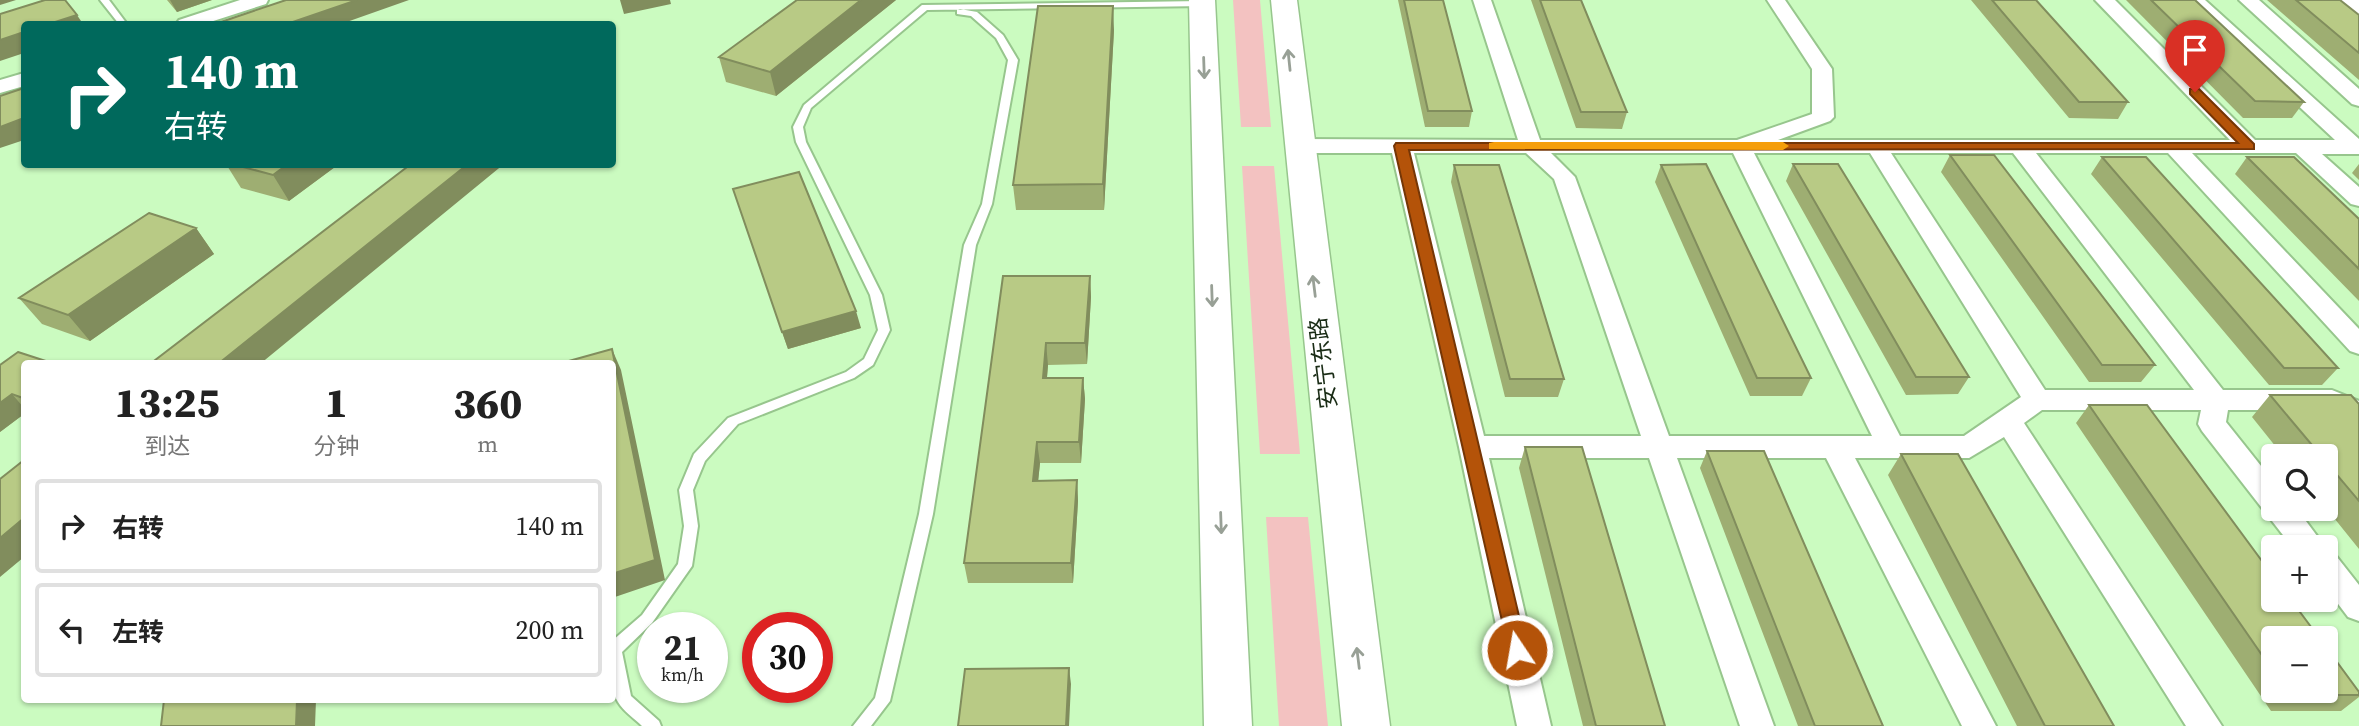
<!DOCTYPE html>
<html lang="zh">
<head>
<meta charset="utf-8">
<style>
	:root { --surface:#fff; --page:#f6f6f6; --text:#222; --muted:#767676; --line:#e0e0e0 }
	body { margin:0; font-family:"Source Serif 4","Noto Sans SC",serif; background:var(--page); color:var(--text); height:100vh; display:flex; flex-direction:column; font-size:26px; white-space:nowrap }
	* { box-sizing:border-box; margin:0 }
	p { font-size:23px; color:var(--muted) }
	.icon { flex:none; width:38px; height:38px; fill:none; stroke:currentColor; stroke-width:2; stroke-linecap:round; stroke-linejoin:round }
	.map { position:relative; flex:1; overflow:hidden }
	.side { position:absolute; left:21px; top:360px; width:595px; height:343px; display:flex; flex-direction:column; background:var(--surface); border-radius:7px; box-shadow:0 2px 5px #0004 }
	.side>* { flex:none }
	.top-card { position:absolute; left:21px; top:21px; width:595px; height:147px; border-radius:7px; box-shadow:0 2px 5px #0004; background:#00695c; color:#fff; overflow:hidden }
	.controls { position:absolute; left:2261px; top:444px; display:grid; gap:14px }
	.controls a { display:grid; place-items:center; width:77px; height:77px; border-radius:7px; background:var(--surface); box-shadow:0 2px 5px #0004; font-size:35px }
	.speed { position:absolute; left:637px; top:612px; display:flex; gap:14px; font-size:35px; font-weight:700; text-align:center }
	.speed>* { display:grid; place-content:center; width:91px; height:91px; border-radius:50%; background:var(--surface); box-shadow:0 2px 5px #0004; line-height:1 }
	.speed small { font-size:18px; font-weight:400 }
	.speed .limit { border:10px solid #d22; background:#fff; color:#111 }
	.pin { position:absolute; display:grid; place-items:center; width:60px; height:60px; color:#fff; margin:-72px -30px; border-radius:50% 50% 50% 0; rotate:-45deg; box-shadow:0 0 7px #0007 }
	.pin .icon { rotate:45deg }
	.me { position:absolute; width:77px; margin:-38px; rotate:348deg; stroke-linejoin:round; filter:drop-shadow(0 0 5px #0008) }
	.turn { display:flex; align-items:center; gap:24px; height:147px; padding:0 28px; font-size:32px }
	.turn .icon { width:91px; height:91px; stroke-width:2.5 }
	.turn b { display:block; font-size:49px; line-height:60px }
	.eta { display:flex; justify-content:space-evenly; align-items:center; height:119px; text-align:center }
	.eta b { font-size:42px; font-weight:800; line-height:49px }
	ul { padding:0; list-style:none }
	li { display:flex; align-items:center; gap:21px; height:94px; margin:0 14px 10px; padding:0 14px; border:4px solid var(--line); border-radius:7px }
	li div { flex:1 }
	li b { display:block; font-size:26px }
	li em { font-style:normal }
	.map>svg:first-child { display:block }
	.green { fill:#f3c2c1 }
	.lines { fill:none; stroke-linecap:round; stroke-linejoin:round }
	.lane-casing { stroke:#97c68d; stroke-width:4 }
	.street-casing { stroke:#97c68d; stroke-width:4 }
	.secondary-casing { stroke:#97c68d; stroke-width:3 }
	.lane { fill:#fff; fill-rule:evenodd }
	.street { fill:#fff; fill-rule:evenodd }
	.secondary { fill:#fff; fill-rule:evenodd }
	.wall { fill:#9eae72 }
	.shaded-wall { fill:#818d5d }
	.building { fill:#b8ca85; stroke:#818d5d; stroke-width:2 }
	.oneway { stroke:#98a096 }
	.route { fill:#b45309; stroke:#753606; stroke-width:2 }
	.slow { fill:#f59e0b }
	.labels { text-anchor:middle; stroke-width:5; stroke-linejoin:round; paint-order:stroke }
	.street-label { font-size:23px; fill:#1a2c16; stroke:#fff }
</style>
</head>
<body>
<div class="map">
<svg width="2359" height="726" viewBox="0 0 2359 726">
	<rect width="100%" height="100%" fill="#cbfbc0"/>
	<path class="green" d="M1233,0H1260L1271,127H1241Z
		M1242,166H1274L1300,454H1260Z
		M1266,517H1308L1328,726H1279Z"/>
	<g class="lines">
		<g class="lane-casing">
			<path id="lane" d="M100,0H109L127,24H119Z
				M1202,1L1206,4L1205,6L927,10L811,108L803,127L806,142L882,295L890,330L873,365L854,378L738,424L705,461L693,490L698,526L692,566L652,623L622,652L631,696L659,721L661,726H642C635,719 623,711 618,702C608,686 612,659 612,641L642,615L678,564L684,526L679,490L694,454L728,418L846,372L864,359L878,330L870,295L796,142L793,127L804,105L922,5Z
				M960,9L977,12L1003,35L1018,60L992,204L976,245L933,514L890,701L871,726H853L875,698L919,514L964,245L982,204L1008,60L996,38L971,16L957,14V10Z"/>
		</g>
		<g class="street-casing">
			<path id="street" d="M240,0H268L266,4L204,24H176L179,20Z
				M1473,0H1491L1540,140H1737L1812,114V69L1767,0H1785L1832,69L1834,117L1830,121L1778,140H2230L2095,0H2115L2255,140H2335L2185,0H2205L2359,139V154H2322L2359,187V206L2351,204L2296,153H2192L2359,329V354L2350,351L2168,153H2036L2223,390H2332L2359,401V422L2329,410H2228L2226,422L2273,481V509H2297L2326,548V549L2293,548L2202,431L2198,424L2201,410H2042L2024,423L2222,726H2186L2004,437L1969,458H1855L1996,726H1962L1826,458H1677L1774,726H1740L1649,458H1489L1551,726H1517L1459,447L1392,153H1298L1287,146L1298,139L1518,140ZM1414,153H1526L1554,179L1641,436H1484ZM1551,153H1733L1872,436H1669L1575,177ZM1754,153H1870L2021,397L1964,436H1900ZM1891,153H2013L2194,390H2045Z
				M2239,0H2259L2359,89V106L2352,104Z
				M2339,0H2359V15L2352,13Z
				M24,73V86L0,93V80Z
				M2326,554L2337,557L2359,585V621L2348,617L2326,588Z"/>
		</g>
		<g class="secondary-casing">
			<path id="secondary" d="M1189,0H1215L1252,726H1204Z
				M1271,0H1297L1390,726H1342Z"/>
		</g>
		<use href="#lane" class="lane"/>
		<use href="#street" class="street"/>
		<use href="#secondary" class="secondary"/>
	</g>
	<path class="wall" d="M167,0H212L177,12Z
		M797,0H896L776,96L726,82L719,57Z
		M1398,0H1443L1472,111L1469,127H1425Z
		M1531,0H1581L1627,112L1622,129L1576,128Z
		M1971,0H2036L2128,102L2118,119L2069,118Z
		M2126,0H2195L2304,102L2292,118H2243Z
		M2267,0H2340L2359,15V80Z
		M1114,30L1104,210H1016L1013,185Z
		M1950,155L2155,365L2141,382H2089L1941,172Z
		M2102,157L2338,368L2322,385H2269L2091,174Z
		M2247,157L2359,219V301L2235,174Z
		M226,164H339L289,201L241,188Z
		M1793,164L1969,377L1958,394L1906,395L1786,181Z
		M2359,164V180L2352,173Z
		M1454,165L1564,379L1558,397H1505L1451,182Z
		M1661,165L1811,378L1802,396H1750L1655,182Z
		M733,189L861,328L788,349Z
		M196,228L214,254L90,341L42,324L19,298Z
		M1003,276H1090L1091,297L1087,364L1048,365L1047,378H1083L1085,399L1081,463H1040L1038,481L1077,480L1078,501L1073,583H968L964,563Z
		M18,352L24,364V414L0,432Z
		M2270,395L2359,404V549L2326,508V457H2284L2252,417Z
		M2089,405L2273,639V691L2359,692V697L2341,711H2271L2076,423Z
		M1525,447L1665,726H1583L1519,468Z
		M1707,451L1883,726H1798L1700,468Z
		M1901,454L2114,726H2017L1888,475Z"/>
	<path class="shaded-wall" d="M0,0H16L0,5Z
		M170,0H212L177,12Z
		M357,0H409L341,24H287Z
		M620,0H670L671,4L624,14Z
		M861,0H896L776,96L770,72Z
		M1113,6L1114,30L1104,210L1103,184Z
		M77,15L83,24H49Z
		M24,32V53L0,61V40Z
		M24,118V140L0,148V127Z
		M288,164H339L289,201L273,175Z
		M468,164H504L260,364H218Z
		M196,228L214,254L90,341L68,315Z
		M1090,276L1091,297L1087,364L1085,343Z
		M856,311L861,328L788,349L782,332Z
		M1046,343L1048,365L1045,399L1043,378Z
		M612,349L621,370L665,580L612,598Z
		M1083,378L1085,399L1081,463L1079,442Z
		M12,394L24,408V414L0,432V403Z
		M1037,442L1040,463L1036,502L1033,481Z
		M1077,480L1078,501L1073,583L1071,563Z
		M24,518V557L0,577V538Z
		M1069,668L1071,684L1069,726H1066Z
		M297,700H316L315,726H296Z"/>
	<path class="building" d="M45,0H65L77,15L49,24H24V32L0,40V14Z
		M286,0H357L287,24H215Z
		M797,0H861L770,72L719,57Z
		M1404,0H1443L1472,111H1428Z
		M1540,0H1581L1627,112H1581Z
		M1992,0H2036L2128,102H2079Z
		M2151,0H2195L2304,102L2255,101Z
		M2296,0H2340L2359,15V53Z
		M1038,6H1113L1103,184L1013,185Z
		M24,88V118L0,127V96Z
		M1950,155H1994L2155,365H2102Z
		M2102,157H2146L2338,368H2284Z
		M2247,157H2294L2359,219V269Z
		M232,164H288L273,175Z
		M411,164H468L218,364H150Z
		M1706,164L1811,378H1757L1661,165Z
		M1793,164H1838L1969,377H1916Z
		M1454,165H1499L1564,379H1510Z
		M799,172L856,311L782,332L733,189Z
		M149,213L196,228L68,315L19,298Z
		M1003,276H1090L1085,343H1046L1043,378H1083L1079,442H1037L1033,481L1077,480L1071,563H964Z
		M612,349L655,560L612,574V364H558Z
		M18,352L55,364H24V397L23,398L12,394L0,403V365Z
		M2270,395H2351L2359,404V501L2326,462V457H2322Z
		M2089,405H2147L2273,576V600H2291L2320,639H2273V671Z
		M1525,447H1582L1665,726H1596Z
		M1707,451H1764L1883,726H1815Z
		M1901,454H1958L2114,726H2045Z
		M24,460V518L0,538V479Z
		M2326,647L2359,692V695H2290L2287,691H2326Z
		M1069,668L1066,726H958L965,669Z
		M164,700H297L296,726H161Z"/>
	<defs><path id="oneway-shaft" d="M-6 0H5M1.5-3L5.5 0L1.5 3" fill="none" stroke-width="1.6" stroke-linecap="round" stroke-linejoin="round" transform="scale(1.75)"/></defs>
	<g class="oneway">
		<use href="#oneway-shaft" transform="translate(1289 60) rotate(-96)"/>
		<use href="#oneway-shaft" transform="translate(1204 68) rotate(88)"/>
		<use href="#oneway-shaft" transform="translate(1314 286) rotate(-97)"/>
		<use href="#oneway-shaft" transform="translate(1212 296) rotate(88)"/>
		<use href="#oneway-shaft" transform="translate(1221 523) rotate(88)"/>
		<use href="#oneway-shaft" transform="translate(1358 658) rotate(-97)"/>
	</g>
	<path class="route" d="M2190,89H2199L2254,144V149L1409,150L1527,650L1524,656L1517,658L1510,656L1394,146L1396,143H2238L2190,94Z"/>
	<path class="slow" d="M1494,142H1783L1789,146L1783,150L1489,149V143Z"/>
	<g class="labels">
		<g class="street-label">
			<text transform="translate(1323 363) rotate(-97)" y="8">安宁东路</text>
		</g>
	</g>
</svg>
<div class="controls">
<a><svg class="icon" aria-label="search" viewBox="0 0 24 24"><circle cx="10" cy="10" r="6"/><path d="M15 15l6 6"/></svg></a>
<a>+</a>
<a>−</a>
</div>
<div class="speed"><div>21<small>km/h</small></div><div class="limit">30</div></div>
<div class="pin" style="left:2195px;top:92px;background:#d93025"><svg class="icon" aria-label="arrive" viewBox="0 0 24 24"><path d="M6 21V4h12l-3 4 3 4H6"/></svg></div>
<svg class="me" style="left:1517px;top:650px" viewBox="-20 -20 40 40"><circle r="17" fill="#b45309" stroke="#fff" stroke-width="3"/><path d="M0-11L8 9 0 5-8 9z" fill="#fff"/></svg>
<div class="top-card">
<div class="turn"><svg class="icon" aria-label="right" viewBox="0 0 24 24"><path d="M7 20v-9h11M14 6l5 5-5 5"/></svg><div><b>140 m</b>右转</div></div>
</div>
<section class="side">
<div class="eta">
<div><b>13:25</b><p>到达</p></div>
<div><b>1</b><p>分钟</p></div>
<div><b>360</b><p>m</p></div>
</div>
<ul>
<li><svg class="icon" aria-label="right" viewBox="0 0 24 24"><path d="M7 20v-9h11M14 6l5 5-5 5"/></svg><div><b>右转</b></div><em>140 m</em></li>
<li><svg class="icon" aria-label="left" viewBox="0 0 24 24"><path d="M17 20v-9H6M10 6l-5 5 5 5"/></svg><div><b>左转</b></div><em>200 m</em></li>
</ul>
</section>
</div>
</body>
</html>
